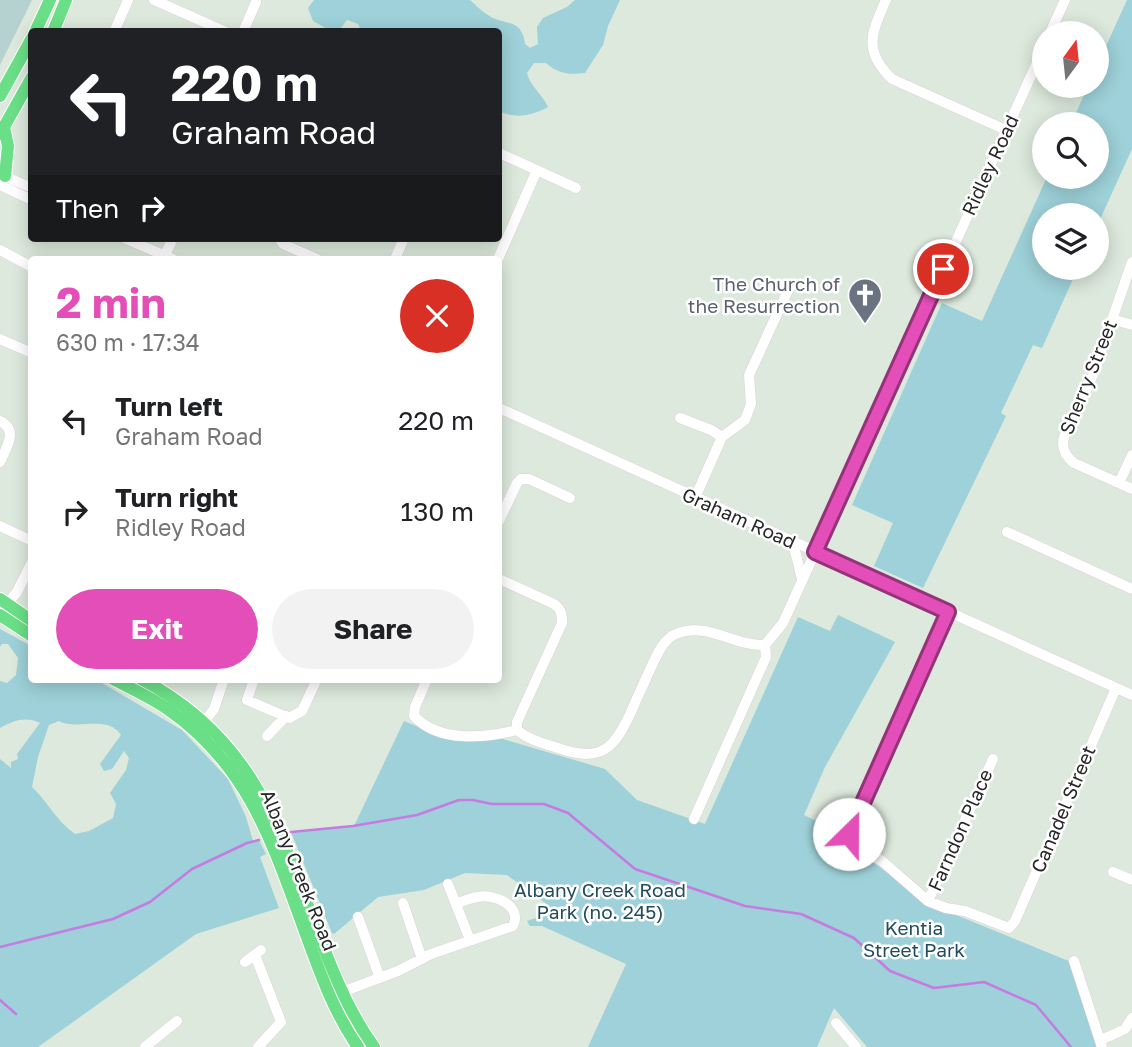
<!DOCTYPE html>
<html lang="en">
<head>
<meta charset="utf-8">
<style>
	:root { --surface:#fff; --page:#f2f2f2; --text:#202124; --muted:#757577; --accent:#e34eb8 }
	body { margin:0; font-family:"Golos Text",sans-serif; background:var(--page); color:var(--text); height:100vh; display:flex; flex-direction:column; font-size:26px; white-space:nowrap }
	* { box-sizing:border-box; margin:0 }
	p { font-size:23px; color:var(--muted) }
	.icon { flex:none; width:38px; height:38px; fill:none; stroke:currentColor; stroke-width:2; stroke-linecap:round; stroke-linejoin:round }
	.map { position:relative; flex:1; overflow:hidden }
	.drawer { position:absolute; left:28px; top:256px; width:474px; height:427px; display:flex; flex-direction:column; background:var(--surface); border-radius:7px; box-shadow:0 4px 18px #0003 }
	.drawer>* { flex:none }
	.top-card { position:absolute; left:28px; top:28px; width:474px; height:214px; border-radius:7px; box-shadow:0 4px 18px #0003; background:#202124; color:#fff; overflow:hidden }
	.needle { width:46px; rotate:15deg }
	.buttons { position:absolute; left:1032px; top:21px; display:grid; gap:14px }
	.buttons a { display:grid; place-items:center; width:77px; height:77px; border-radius:50%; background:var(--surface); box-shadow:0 4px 18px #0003; font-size:35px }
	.pin { position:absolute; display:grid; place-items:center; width:60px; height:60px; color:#fff; margin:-30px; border:4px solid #fff; border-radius:50%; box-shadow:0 2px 7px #0007 }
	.me { position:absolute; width:77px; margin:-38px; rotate:23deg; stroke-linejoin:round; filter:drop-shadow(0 0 5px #0008) }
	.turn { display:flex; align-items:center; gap:24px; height:147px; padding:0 28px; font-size:32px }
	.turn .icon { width:91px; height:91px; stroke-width:2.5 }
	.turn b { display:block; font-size:49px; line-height:60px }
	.then { display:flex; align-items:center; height:66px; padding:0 28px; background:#0003; gap:14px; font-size:26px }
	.round { display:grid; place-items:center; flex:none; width:74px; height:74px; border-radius:37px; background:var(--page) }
	.headline { display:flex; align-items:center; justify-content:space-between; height:119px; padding:0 28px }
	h1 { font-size:42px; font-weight:700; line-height:52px; color:var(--accent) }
	.button { display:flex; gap:14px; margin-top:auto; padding:14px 28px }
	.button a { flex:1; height:80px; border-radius:42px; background:var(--accent); color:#fff; font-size:28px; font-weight:700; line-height:80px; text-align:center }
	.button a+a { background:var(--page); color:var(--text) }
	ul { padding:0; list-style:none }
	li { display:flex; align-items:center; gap:21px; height:91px; padding:0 28px }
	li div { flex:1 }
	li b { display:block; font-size:26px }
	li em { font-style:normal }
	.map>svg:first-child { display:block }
	.green { fill:#9ed1d9; fill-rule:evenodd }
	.cemetery { fill:#b5d1d0 }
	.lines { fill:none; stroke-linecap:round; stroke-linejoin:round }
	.stream { stroke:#c57bdf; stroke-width:2.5 }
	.minor-casing { stroke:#dfd1db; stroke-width:11 }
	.major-casing { stroke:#fff; stroke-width:14 }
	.minor { stroke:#fff; stroke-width:10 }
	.major { stroke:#6bdf87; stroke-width:12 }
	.route-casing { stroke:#943378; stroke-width:18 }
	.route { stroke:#e34eb8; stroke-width:12 }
	.labels { text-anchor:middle; stroke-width:5; stroke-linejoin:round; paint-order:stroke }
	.street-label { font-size:19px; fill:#282828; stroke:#fff }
	.worship-label { font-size:19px; fill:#5b616d; stroke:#fff; text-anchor:end }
	.park-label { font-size:19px; fill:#224c5c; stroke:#fff }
</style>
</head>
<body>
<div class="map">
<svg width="1132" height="1047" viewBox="0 0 1132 1047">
	<rect width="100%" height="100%" fill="#dce9dc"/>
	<path class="green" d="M314,0H470C476,5 481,11 488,15C503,26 522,17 525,44L530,48L538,44L537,27L543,18L567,7L575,0H620L608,26L603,45L585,73C570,75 558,74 546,63H534L527,73C530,86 542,94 548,107C531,116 517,119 499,111V32H395L389,29L361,31L358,24L347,20L341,28L331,31L313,21L308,8Z
		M1127,0H1132V149L1097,226V215H1045V268H1078L1042,348L1033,345L1001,413L1006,416L923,588L874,566L893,523L852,505L942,303L982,321L1047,177H1097V124H1071L1088,86H1097V66Z
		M838,615L895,642L825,767L804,815L841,833L846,846L853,852L874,863L934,906L1071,962L1097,1047H867L834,1008L817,1047H588L626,964L542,926H530L527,921L550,913L552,908L507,875L465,873L424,890L378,897L334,934L332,933L291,832L354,826L404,721L449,740L503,739L605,769L637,800L705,824L798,617L830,631Z
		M0,629L31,646L32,679H95L182,730L228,779L246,817L253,841L259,840L266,854L260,857L279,908L196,934L38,1047H0V759L11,768V762L18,759L17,754L40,723C27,716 13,720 0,728V681L7,683L16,675L18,658L8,644H2L0,647ZM59,721C77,731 107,714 121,735L100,764L104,771L112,769L124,751L129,758L126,770L110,793L116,804L113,818L89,831L75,834C56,821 48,802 32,787L38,757L49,725Z"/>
	<path class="cemetery" d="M0,0H32L0,65Z"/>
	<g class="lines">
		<path class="stream" d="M291,832L353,826L417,815L459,800H473L492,804H544L568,813L635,869L745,906L801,914L854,938L890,971L934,988L984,982L1036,1005L1071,1047
			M0,947L113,919L150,902L192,869L247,843L259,840
			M0,1000L16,1014"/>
		<g class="minor-casing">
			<path id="minor" d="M154,0L226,32
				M886,0C871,34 863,51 892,79L1006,130
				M114,32L128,0
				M243,32L256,2
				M1050,33L1065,0
				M499,153L576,188
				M0,174L32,188
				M0,185L32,200
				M124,238L173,259
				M279,238L283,244L317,259
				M0,250L32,267
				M165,255L173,238
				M395,259L404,238
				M498,259L537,170
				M1132,262L1093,375L1064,437C1061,448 1065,456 1074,463L1132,489
				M1112,319L1132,325
				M0,339L32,353
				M499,408L1132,695
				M680,418L711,430L722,437
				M0,421C19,430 6,448 0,462
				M1119,483L1132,455
				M695,498L722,437L745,420L751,404L749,375L790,286
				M499,521L517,483L521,479H529L570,498
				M0,526L32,541
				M1007,532L1132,589
				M793,543L802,579
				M499,579L554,604C561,609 562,614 562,623L517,722V730C530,741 546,744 561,749C602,763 615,747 631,712C638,695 646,679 653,663C659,651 664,639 676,634C707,621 733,646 765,645
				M7,604L17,592L32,562
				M949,612L849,834L853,845L882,861L928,901L946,908L965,911L1009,928L1015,921L1116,688
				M254,679L247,700L289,718L302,711L317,679
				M427,679L415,707L414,716C439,743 485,738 517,730
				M201,726L214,709L224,679
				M267,736L286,716
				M694,819L766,657L765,645L783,623L1045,45
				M1113,872L1132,880
				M448,884L470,940
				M928,901L993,759
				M403,903L422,959
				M358,917L380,978
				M255,955L281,1022L258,1047
				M1074,961L1102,1047
				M245,962L261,950
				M342,992L398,971L431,954L513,926C523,906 494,893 478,897C470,898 463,901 456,904
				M836,1023L856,1047
				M1101,1040L1125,1029L1132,1018
				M145,1047L177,1021"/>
		</g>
		<g class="major-casing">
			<path id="major" d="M35,32L50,0
				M53,32L66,0
				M0,96L32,38
				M4,127L8,146L5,176
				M0,134L32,77
				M0,599L32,621
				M0,615L32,636
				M113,679C132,689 152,698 169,710C252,768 275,851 308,940C322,978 335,1014 358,1047
				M141,679C256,739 279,831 322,943C336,980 351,1015 374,1047"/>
		</g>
		<use href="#minor" class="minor"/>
		<use href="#major" class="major"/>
	</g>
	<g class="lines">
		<g class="route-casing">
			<path id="route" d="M849,834L948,612L815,552L943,269"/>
		</g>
		<use href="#route" class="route"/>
	</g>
	<defs>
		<g id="church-pin" transform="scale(1.75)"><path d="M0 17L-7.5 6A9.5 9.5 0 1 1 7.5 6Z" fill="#6b7280" stroke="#fff"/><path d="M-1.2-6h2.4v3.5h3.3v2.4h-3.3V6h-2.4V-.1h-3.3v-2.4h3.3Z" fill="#fff"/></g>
	</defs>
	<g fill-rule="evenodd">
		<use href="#church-pin" x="865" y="295"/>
	</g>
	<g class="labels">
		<g class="street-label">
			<text transform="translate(990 165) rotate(-65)" y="7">Ridley Road</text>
			<text transform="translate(1088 377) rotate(-68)" y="7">Sherry Street</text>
			<text transform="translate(739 518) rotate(24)" y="7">Graham Road</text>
			<text transform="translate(1063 809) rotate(-67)" y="7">Canadel Street</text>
			<text transform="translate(960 830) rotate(-66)" y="7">Farndon Place</text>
			<text transform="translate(299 870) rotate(68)" y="7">Albany Creek Road</text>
		</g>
		<g class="worship-label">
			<text x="840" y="291">The Church of<tspan x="840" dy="22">the Resurrection</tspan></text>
		</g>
		<g class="park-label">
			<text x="600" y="897">Albany Creek Road<tspan x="600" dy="22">Park (no. 245)</tspan></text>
			<text x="914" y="935">Kentia<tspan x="914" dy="22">Street Park</tspan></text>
		</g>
	</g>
</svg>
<div class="buttons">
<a><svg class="needle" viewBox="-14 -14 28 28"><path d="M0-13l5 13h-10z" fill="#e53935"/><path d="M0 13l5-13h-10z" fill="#757577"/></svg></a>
<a><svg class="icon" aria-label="search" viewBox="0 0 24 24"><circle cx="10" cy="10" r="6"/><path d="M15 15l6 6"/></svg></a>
<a><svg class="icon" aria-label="layers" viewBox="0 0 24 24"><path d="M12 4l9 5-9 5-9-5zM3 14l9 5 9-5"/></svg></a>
</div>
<div class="pin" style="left:943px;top:269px;background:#d93025"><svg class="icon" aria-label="arrive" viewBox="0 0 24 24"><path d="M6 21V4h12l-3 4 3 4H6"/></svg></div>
<svg class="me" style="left:849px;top:834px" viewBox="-20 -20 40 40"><circle r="19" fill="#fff"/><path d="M0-13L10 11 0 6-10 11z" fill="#e34eb8"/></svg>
<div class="top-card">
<div class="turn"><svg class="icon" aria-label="left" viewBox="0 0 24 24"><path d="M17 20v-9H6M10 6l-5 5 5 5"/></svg><div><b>220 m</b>Graham Road</div></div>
<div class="then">Then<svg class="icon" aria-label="right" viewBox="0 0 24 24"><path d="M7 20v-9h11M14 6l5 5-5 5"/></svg></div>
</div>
<section class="drawer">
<div class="headline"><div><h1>2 min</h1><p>630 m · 17:34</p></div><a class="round" style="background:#d93025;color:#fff"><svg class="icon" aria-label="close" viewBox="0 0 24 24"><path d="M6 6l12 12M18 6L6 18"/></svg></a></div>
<ul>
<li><svg class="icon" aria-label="left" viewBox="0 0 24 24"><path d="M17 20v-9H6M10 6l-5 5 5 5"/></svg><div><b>Turn left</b><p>Graham Road</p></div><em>220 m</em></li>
<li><svg class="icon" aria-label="right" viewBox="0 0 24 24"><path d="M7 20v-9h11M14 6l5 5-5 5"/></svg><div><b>Turn right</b><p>Ridley Road</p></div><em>130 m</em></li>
</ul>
<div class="button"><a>Exit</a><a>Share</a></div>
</section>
</div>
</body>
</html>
